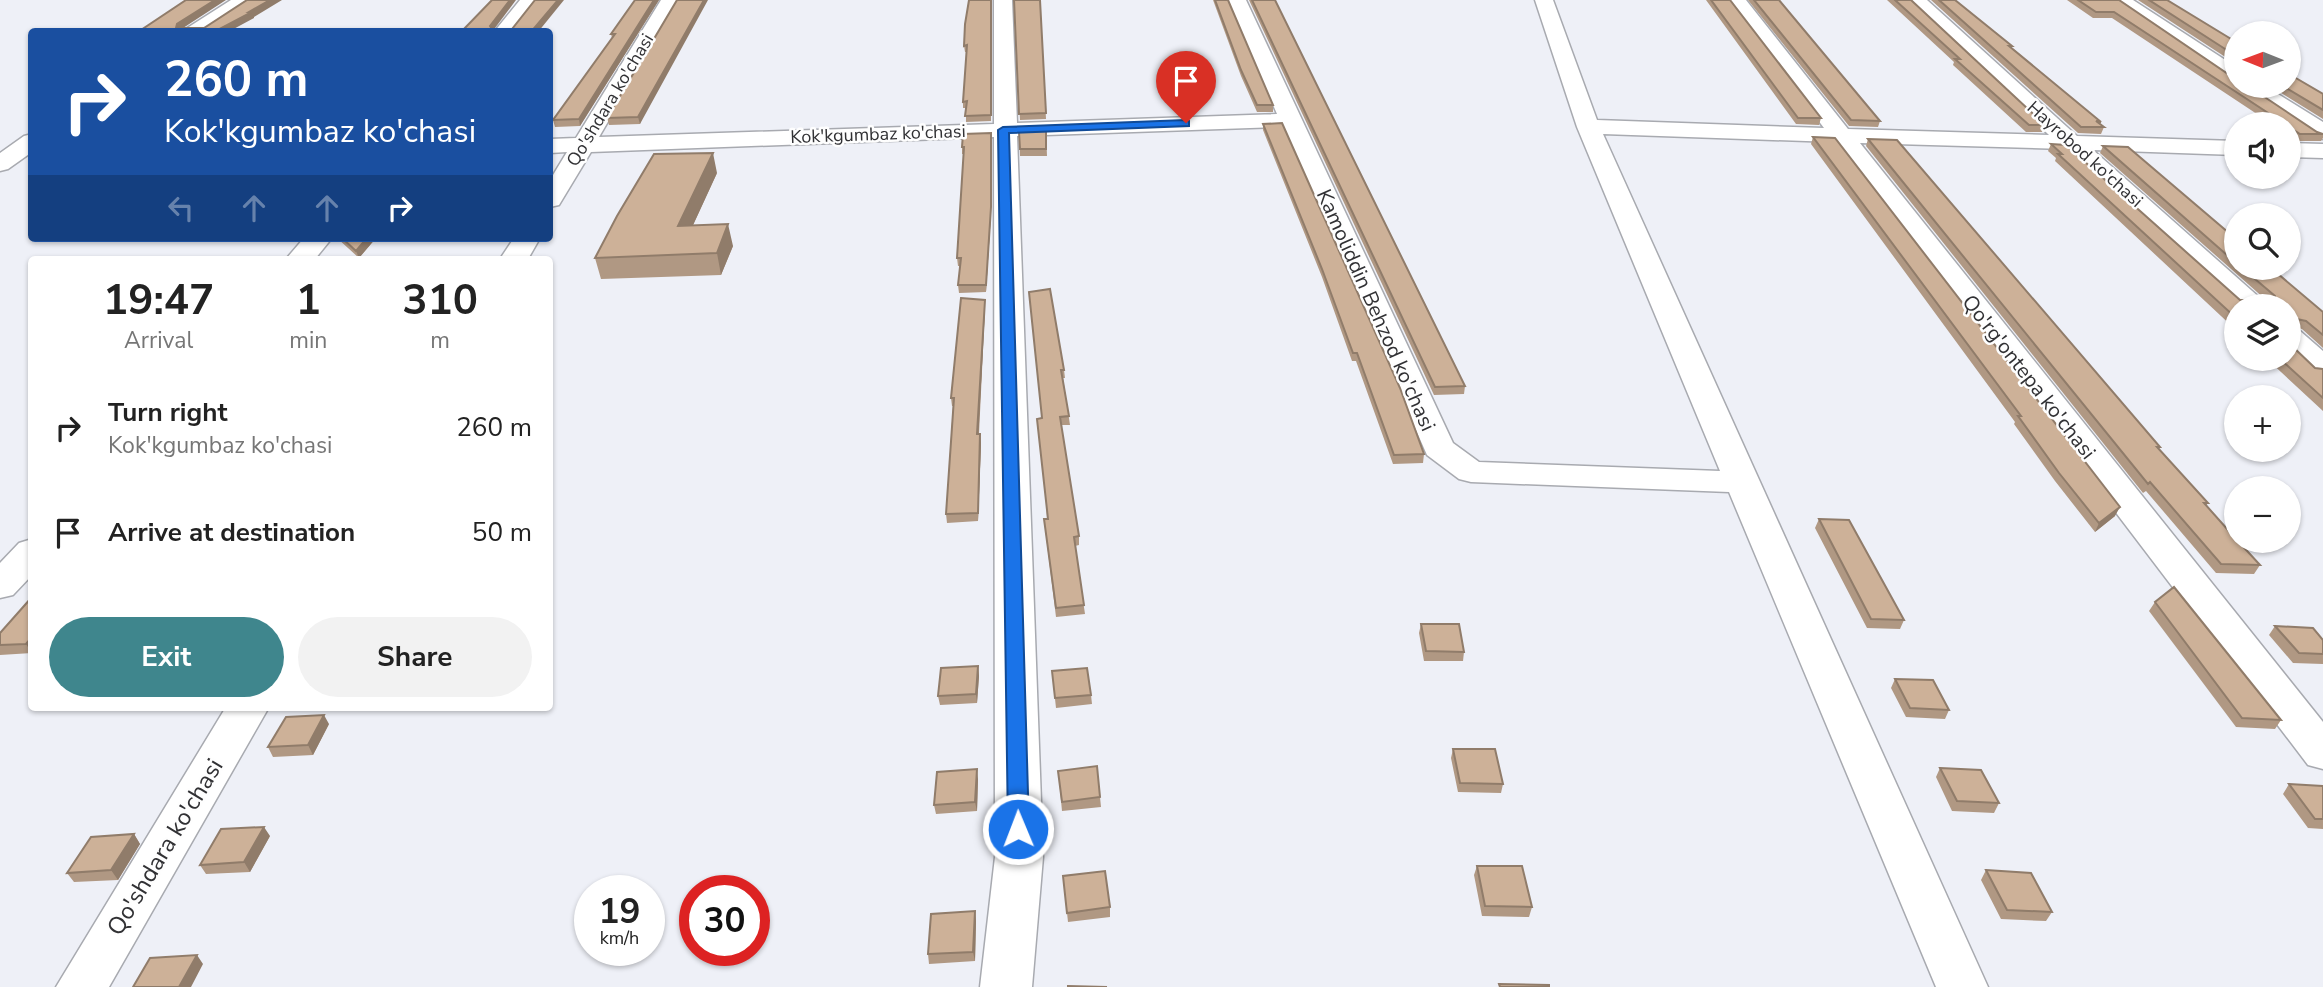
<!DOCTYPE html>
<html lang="en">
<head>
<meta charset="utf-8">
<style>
	:root { --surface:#fff; --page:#f2f2f2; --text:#222; --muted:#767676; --accent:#3f868d }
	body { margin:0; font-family:"Nunito Sans",sans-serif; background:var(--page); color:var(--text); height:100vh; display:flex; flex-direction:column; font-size:26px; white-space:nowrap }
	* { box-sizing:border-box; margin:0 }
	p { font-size:23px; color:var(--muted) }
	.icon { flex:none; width:38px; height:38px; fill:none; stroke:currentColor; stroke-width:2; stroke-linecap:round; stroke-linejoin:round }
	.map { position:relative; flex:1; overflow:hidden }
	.side { position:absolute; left:28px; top:256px; width:525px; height:455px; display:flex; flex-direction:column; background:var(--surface); border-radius:7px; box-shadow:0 2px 5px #0004 }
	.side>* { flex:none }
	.banner { position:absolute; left:28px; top:28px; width:525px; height:214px; border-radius:7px; box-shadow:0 2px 5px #0004; background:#1a4fa0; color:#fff; overflow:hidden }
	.needle { width:46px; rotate:271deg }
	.buttons { position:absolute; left:2224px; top:21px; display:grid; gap:14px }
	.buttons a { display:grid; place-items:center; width:77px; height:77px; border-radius:50%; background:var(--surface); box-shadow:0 2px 5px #0004; font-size:35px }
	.speed { position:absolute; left:574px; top:875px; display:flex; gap:14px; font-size:35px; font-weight:700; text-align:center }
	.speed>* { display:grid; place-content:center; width:91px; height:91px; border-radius:50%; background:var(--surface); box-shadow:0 2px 5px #0004; line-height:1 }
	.speed small { font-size:18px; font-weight:400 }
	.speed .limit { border:10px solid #d22; background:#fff; color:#111 }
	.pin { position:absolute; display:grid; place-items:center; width:60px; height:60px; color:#fff; margin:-72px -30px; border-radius:50% 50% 50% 0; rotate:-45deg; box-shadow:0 0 7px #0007 }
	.pin .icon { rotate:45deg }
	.me { position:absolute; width:77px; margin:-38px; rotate:359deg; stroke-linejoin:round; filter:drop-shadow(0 0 5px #0008) }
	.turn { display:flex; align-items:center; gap:24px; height:147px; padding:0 21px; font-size:32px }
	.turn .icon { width:91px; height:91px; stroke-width:2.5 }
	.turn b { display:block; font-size:49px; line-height:60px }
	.lanes { display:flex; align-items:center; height:66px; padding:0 21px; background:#0003; justify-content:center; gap:35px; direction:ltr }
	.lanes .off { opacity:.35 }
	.eta { display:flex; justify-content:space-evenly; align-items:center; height:119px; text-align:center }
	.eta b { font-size:42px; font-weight:700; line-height:49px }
	.action { display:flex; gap:14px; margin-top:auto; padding:14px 21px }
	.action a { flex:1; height:80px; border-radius:42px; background:var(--accent); color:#fff; font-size:28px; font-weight:700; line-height:80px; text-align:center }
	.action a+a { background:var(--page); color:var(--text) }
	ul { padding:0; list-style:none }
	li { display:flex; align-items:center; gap:21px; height:105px; padding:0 21px }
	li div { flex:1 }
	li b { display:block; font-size:26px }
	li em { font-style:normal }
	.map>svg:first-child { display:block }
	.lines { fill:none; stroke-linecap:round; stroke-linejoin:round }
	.minor-casing { stroke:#a8aab0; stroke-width:3 }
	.minor { fill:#fff; fill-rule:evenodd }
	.wall { fill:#b09883 }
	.shaded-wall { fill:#907c6a }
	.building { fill:#cdb198; stroke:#907c6a; stroke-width:2 }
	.route { fill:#1a73e8; stroke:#114b97; stroke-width:2 }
	.labels { text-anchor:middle; stroke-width:5; stroke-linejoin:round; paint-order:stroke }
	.far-street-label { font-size:18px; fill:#313134; stroke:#fefefe }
	.street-label { font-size:21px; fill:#313134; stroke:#fefefe }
	.near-street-label { font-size:24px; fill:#313134; stroke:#fefefe }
</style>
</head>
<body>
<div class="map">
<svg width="2323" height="987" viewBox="0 0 2323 987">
	<rect width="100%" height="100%" fill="#eef0f7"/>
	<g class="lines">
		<g class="minor-casing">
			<path id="minor" d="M231,0H253L205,32H181Z
				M520,0H539L514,32H494Z
				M661,0H679L599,137L994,124V0H1012L1017,123L1277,114L1228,0H1246L1453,443L1479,462L1720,471L1577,127L1535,0H1553L1597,120L1824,128L1727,0H1746L1848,129L2049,135L1907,0H1927L2077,136L2236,141V155L2093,150L2269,306H2238L2064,149L1860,143L2323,722V769L2308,765L1834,142L1603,134L1988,987H1936L1729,492L1471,482L1459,479L1427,455L1283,127L1017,136L1043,857L1032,987H980L995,857L994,137L591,152L559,205L550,207V180L567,152L550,153V139L576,138Z
				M2111,0H2133L2236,67V82L2229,80Z
				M2240,86H2265L2323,122V139L2315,137Z
				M32,134V152L8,169L0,171V153L24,136Z
				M2289,143L2323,144V158L2289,157Z
				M304,238H332L315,259H286Z
				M514,238H540L528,259H500Z
				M2289,328L2300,331L2323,351V376L2312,374L2289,353Z
				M32,539V575L13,595L0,598V563L19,543Z
				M226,707H269L109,987H56Z"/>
		</g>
		<use href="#minor" class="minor"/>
	</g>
	<path class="wall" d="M635,0H659L580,126L555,127L553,120L612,38L611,34Z
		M677,0L640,124L609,125L607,118Z
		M991,0V121L966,122V108H963V102L967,52H965L964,46Z
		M1014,0H1040L1046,119L1020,120Z
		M1213,0H1228L1273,105V112H1257L1241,76Z
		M1249,0H1275L1465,386L1464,394L1434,395Z
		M1706,0H1730L1821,118L1819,125L1796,124Z
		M1748,0H1779L1880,121L1878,127L1849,126Z
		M1887,0H1911L2045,125L2042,132H2026L1953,65L1954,62Z
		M1931,0H1955L2012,46L2011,47L2101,122L2100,124L2104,127L2101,134L2078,133Z
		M2067,0H2119L2236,86L2317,132L2323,134V138L2321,141H2296L2289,136V124H2272L2112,18H2093Z
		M2138,0H2167L2236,42V64Z
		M2270,86H2289L2323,94V119Z
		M1263,124L1424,454L1423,463L1393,464L1356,361H1352L1322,277L1263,130Z
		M1046,131L1047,156H1020L1019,132Z
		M963,134L991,214L986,292L959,293L958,285L960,266H958L957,258L964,154H962V147Z
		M1813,137L2115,516L2095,532L2055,481L2014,424L2015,422L1811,144Z
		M1868,139L2160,447L2159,449L2208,503L2206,506L2260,565L2254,574L2216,573L2146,491L2143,493L1866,146Z
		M2051,144L2240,300H2266L2100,153L2103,146L2236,239V268H2271L2323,312V348L2302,329L2292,327L2291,345L2315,368L2323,369V411L2267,359H2289L2236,306V330L2055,161L2056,158L2048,151Z
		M717,173L693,225L733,246L721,275L601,279L595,258Z
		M337,238H376L359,258Z
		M1029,292L1064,370L1065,378H1063L1070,425H1061L1079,536V545L1075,546L1085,614L1056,617L1045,528L1044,519H1047L1042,418Z
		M985,300V308L979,434H980L981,443L978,521L947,523L946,514L953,406H952L951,398Z
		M1819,519L1904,620L1900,629L1867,628L1815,528Z
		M32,597V653L0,655V633Z
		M2155,602L2281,720L2275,729L2236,727L2149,611Z
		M1421,624L1464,652L1463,661H1424L1419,633Z
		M2275,626L2323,640V664L2293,663L2269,635Z
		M978,666L979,676L977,703L940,705L938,696Z
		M1052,671L1091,695L1092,704L1056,708Z
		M1895,679L1949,710L1945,719L1906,717L1891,688Z
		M329,724L313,755L273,757L268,747Z
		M1453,749L1503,784L1501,793L1458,792L1451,758Z
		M1940,768L1999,803L1994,813L1952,811L1936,777Z
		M978,779L977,811L936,814L934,805Z
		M1059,780L1100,797L1101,807L1062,811Z
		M2289,784L2323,786V829L2308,828L2283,794Z
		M134,834L140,844L118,880L74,882L67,873Z
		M270,836L250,872L206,874L200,865Z
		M1477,866L1532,907L1529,917L1482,916L1474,875Z
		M1986,870L2052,912L2046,921L2001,919L1981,880Z
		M1063,876L1110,907V917L1068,922Z
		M975,911L976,921L975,961L929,964L928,954Z"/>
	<path class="shaded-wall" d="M215,0H226L180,30L176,28L177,24Z
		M270,0H282L254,17V18L228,32H214Z
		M510,0H516L492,32L490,26Z
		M558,0H564L538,32H531Z
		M654,0H659L580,126L579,119Z
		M704,0H708L640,124L638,117Z
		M991,140V214L986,292V285Z
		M713,153L717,173L683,247L678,226Z
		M728,224L733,246L721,275L717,253Z
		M367,238H376L359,258L356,251Z
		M985,300V308L978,443L977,434Z
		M980,434L981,443L978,521V513Z
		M2120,507L2115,516L2095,532L2099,523Z
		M32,637V653L26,644Z
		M978,666L979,676L977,703L976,694Z
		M324,715L329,724L313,755L308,745Z
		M977,769L978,779L977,811L975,802Z
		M264,827L270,836L250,872L244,862Z
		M134,834L140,844L118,880L111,870Z
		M975,911L976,921L975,961L973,952Z
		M197,955L203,964L191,987H179Z"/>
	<path class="building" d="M186,0H215L177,24L176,28H204L247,0H270L249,12H252L214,32H138Z
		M492,0H510L490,26L492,29H512L535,0H558L531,32H461Z
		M635,0H654L579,119L553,120L615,34H611Z
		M677,0H704L638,117L607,118Z
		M969,0H991V115L965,116L967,101L963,102L967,45L964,46L965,24Z
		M1014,0H1040L1046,113L1019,114Z
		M1215,0H1228L1273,105H1257L1241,70Z
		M1252,0H1275L1465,386L1435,387Z
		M1711,0H1730L1821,118H1798Z
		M1754,0H1779L1880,121L1851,120Z
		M1895,0H1911L2045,125H2029L1955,59H1960Z
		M1939,0H1955L2012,46H2009L2101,122L2096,121L2104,127H2081Z
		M2078,0H2119L2231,76L2236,77V86H2248L2317,132L2323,134H2300L2289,127V124H2285L2114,12H2096Z
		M2149,0H2167L2236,42V56Z
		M2289,74L2323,94V110L2283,86H2289Z
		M1282,123L1400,388L1424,454L1394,455L1357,353H1353L1322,269L1263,124Z
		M1046,131V149H1020L1019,132Z
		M991,133V207L986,285H958L961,258H957L964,147H962L963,134Z
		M1813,137L1835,138L2120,507L2099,523L2059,473L2018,416H2021Z
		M1868,139L1897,140L2160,447H2157L2208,503H2204L2236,539V541H2238L2260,565L2221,564L2150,482L2148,484Z
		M2051,144L2066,145L2240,300H2275V296L2242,268H2271L2323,312V335L2306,321L2292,318L2291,345L2315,368L2323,369V398L2280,359H2289V306H2236V318L2058,154H2062Z
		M2103,146L2128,147L2236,239V263Z
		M713,153L678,226L728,224L717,253L595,258L617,216L654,154Z
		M342,238H367L356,251Z
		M1050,289L1064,370H1061L1069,416L1060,417L1079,536L1074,537L1084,605L1056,608L1044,519H1048L1037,419L1042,418L1029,292Z
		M961,298L985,300L977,434H980L978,513L946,514L954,398H951Z
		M1819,519L1849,520L1904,620L1871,619Z
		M2174,587L2281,720L2242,718L2155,602Z
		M32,597V637L26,644L0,645V633Z
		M1421,624H1459L1464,652L1426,651Z
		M2275,626L2313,628L2323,640V654L2299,653Z
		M978,666L976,694L938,696L941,668Z
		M1087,668L1091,695L1055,698L1052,671Z
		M1895,679L1933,680L1949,710L1910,708Z
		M324,715L308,745L268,747L286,717Z
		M1453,749H1495L1503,784L1460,783Z
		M1097,766L1100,797L1062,802L1058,771Z
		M1940,768L1981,770L1999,803L1957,801Z
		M977,769L975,802L934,805L937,772Z
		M2289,784L2323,786V819H2315Z
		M264,827L244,862L200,865L221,829Z
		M134,834L111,870L67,873L91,837Z
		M1477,866H1522L1532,907L1485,906Z
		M1986,870L2031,873L2052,912L2007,910Z
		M1105,871L1110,907L1067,913L1063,876Z
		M975,911L973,952L928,954L931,914Z
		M197,955L179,987H133L150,958Z
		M1499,984L1549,985V987H1500Z
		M1068,986L1107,987H1068Z"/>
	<path class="route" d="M1186,120L1189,121V126L1009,133L1029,829L1026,835L1018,837L1011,835L1008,829L998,130L1003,127Z"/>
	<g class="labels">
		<g class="far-street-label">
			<text transform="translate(610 100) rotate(-59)" y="6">Qo'shdara ko'chasi</text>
			<text transform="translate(878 134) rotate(-2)" y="6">Kok'kgumbaz ko'chasi</text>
			<text transform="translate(2085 154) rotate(42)" y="6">Hayrobod ko'chasi</text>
		</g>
		<g class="street-label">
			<text transform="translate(1376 310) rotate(66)" y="7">Kamoliddin Behzod ko'chasi</text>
			<text transform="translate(2029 377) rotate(52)" y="7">Qo'rg'ontepa ko'chasi</text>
		</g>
		<g class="near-street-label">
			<text transform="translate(165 847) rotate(-59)" y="8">Qo'shdara ko'chasi</text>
		</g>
	</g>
</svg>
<div class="buttons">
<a><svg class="needle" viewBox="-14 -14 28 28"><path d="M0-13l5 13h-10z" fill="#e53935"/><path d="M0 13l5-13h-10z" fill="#767676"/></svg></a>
<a><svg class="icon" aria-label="sound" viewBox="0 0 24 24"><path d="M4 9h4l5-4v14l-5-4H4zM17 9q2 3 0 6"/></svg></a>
<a><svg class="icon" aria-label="search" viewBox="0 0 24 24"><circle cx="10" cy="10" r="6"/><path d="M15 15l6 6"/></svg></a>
<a><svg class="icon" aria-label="layers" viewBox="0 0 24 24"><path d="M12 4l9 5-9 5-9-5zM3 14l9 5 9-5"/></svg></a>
<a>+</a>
<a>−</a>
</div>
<div class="speed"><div>19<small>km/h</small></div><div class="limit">30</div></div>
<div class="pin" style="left:1186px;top:123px;background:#d93025"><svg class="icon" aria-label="arrive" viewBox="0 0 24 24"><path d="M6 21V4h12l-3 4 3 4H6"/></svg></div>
<svg class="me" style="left:1018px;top:829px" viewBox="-20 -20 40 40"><circle r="17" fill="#1a73e8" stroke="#fff" stroke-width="3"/><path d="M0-11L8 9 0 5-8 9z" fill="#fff"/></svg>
<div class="banner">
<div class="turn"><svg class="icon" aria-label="right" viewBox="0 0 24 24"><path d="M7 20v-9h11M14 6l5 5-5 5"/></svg><div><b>260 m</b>Kok'kgumbaz ko'chasi</div></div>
<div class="lanes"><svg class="icon off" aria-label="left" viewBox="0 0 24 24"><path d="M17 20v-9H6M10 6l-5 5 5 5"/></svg><svg class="icon off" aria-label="ahead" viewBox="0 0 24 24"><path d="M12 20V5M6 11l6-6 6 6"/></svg><svg class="icon off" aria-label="ahead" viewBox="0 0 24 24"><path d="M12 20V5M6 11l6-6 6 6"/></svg><svg class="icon" aria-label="right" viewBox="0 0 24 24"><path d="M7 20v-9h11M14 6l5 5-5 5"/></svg></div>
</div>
<section class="side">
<div class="eta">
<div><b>19:47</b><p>Arrival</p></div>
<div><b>1</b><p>min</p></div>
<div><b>310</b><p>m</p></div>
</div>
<ul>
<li><svg class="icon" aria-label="right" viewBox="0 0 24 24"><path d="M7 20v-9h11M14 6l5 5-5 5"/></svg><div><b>Turn right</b><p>Kok'kgumbaz ko'chasi</p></div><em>260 m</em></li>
<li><svg class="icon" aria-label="arrive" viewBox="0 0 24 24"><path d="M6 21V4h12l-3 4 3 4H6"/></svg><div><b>Arrive at destination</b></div><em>50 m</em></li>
</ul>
<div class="action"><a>Exit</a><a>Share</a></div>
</section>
</div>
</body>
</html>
